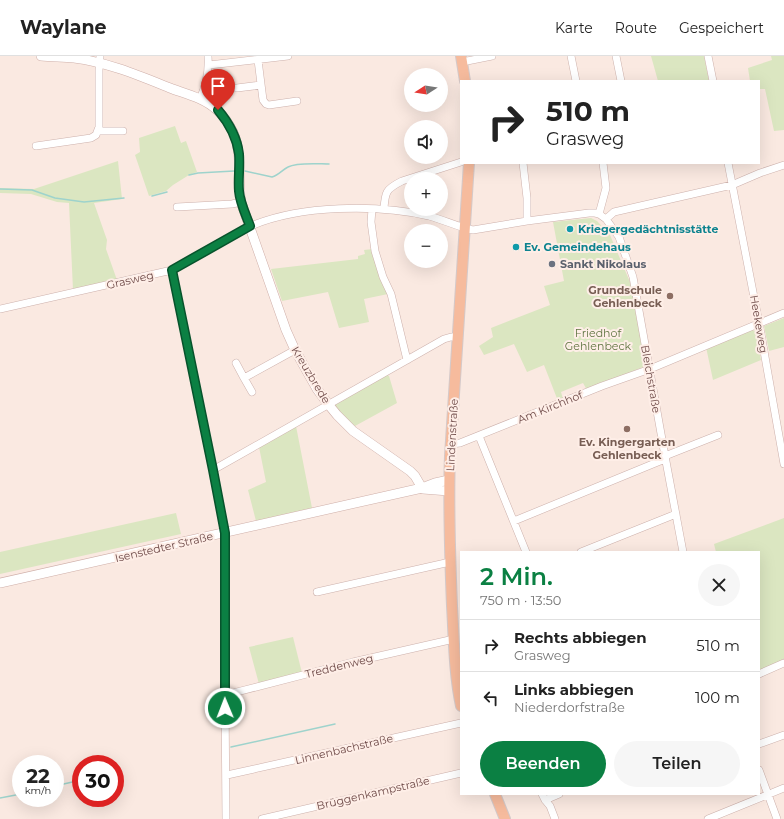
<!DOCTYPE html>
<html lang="de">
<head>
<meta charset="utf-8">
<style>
	:root { --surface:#fff; --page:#f6f6f6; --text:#222; --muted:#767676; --line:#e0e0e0; --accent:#0b8043 }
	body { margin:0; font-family:Montserrat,sans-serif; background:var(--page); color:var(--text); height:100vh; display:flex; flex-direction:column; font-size:15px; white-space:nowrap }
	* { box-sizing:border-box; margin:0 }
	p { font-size:13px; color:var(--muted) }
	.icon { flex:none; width:22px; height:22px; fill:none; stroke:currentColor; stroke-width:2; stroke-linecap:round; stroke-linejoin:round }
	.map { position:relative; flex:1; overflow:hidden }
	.details { position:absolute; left:460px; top:495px; width:300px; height:244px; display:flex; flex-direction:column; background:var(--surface); border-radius:0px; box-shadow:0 4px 16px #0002 }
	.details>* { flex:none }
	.guide { position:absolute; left:460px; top:24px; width:300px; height:84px; border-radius:0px; box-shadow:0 4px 16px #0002; background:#fff; color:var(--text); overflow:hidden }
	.needle { width:26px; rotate:258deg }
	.fabs { position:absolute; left:404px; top:12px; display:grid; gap:8px }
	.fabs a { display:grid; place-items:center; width:44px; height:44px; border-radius:50%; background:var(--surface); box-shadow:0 4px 16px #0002; font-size:20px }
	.speed { position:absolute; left:12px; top:699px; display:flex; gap:8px; font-size:20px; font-weight:700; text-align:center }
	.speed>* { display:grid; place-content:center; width:52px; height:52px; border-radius:50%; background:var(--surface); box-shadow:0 4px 16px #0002; line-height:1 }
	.speed small { font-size:10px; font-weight:400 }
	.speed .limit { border:6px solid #d22; background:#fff; color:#111 }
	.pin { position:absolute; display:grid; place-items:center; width:34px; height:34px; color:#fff; margin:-41px -17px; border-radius:50% 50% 50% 0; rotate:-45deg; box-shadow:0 0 4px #0007 }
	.pin .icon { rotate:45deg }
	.me { position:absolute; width:44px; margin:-22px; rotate:359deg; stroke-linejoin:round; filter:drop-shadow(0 0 3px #0008) }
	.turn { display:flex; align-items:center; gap:14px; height:84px; padding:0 20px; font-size:18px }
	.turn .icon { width:52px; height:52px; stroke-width:2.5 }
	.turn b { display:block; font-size:28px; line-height:34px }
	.round { display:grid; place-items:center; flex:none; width:42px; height:42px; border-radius:21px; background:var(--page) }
	.head { display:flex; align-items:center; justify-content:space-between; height:68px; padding:0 20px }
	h1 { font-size:24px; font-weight:600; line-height:30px; color:var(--accent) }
	.button { display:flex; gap:8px; margin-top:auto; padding:8px 20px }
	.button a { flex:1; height:46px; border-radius:24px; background:var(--accent); color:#fff; font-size:16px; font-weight:600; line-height:46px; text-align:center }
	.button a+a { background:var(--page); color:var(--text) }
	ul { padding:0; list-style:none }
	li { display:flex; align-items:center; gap:12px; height:52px; padding:0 20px; border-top:1px solid var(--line) }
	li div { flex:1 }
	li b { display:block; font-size:15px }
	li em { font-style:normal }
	header { display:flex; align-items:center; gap:24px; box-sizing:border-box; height:56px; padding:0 20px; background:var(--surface); border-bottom:1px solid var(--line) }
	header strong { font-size:19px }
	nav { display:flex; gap:22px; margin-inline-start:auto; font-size:14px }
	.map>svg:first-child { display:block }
	.green { fill:#dbe6c1 }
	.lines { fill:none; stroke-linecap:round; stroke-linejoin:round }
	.stream { stroke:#9ed3cc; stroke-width:1.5 }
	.street-casing { stroke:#cdb1ac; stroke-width:8 }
	.secondary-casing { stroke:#cfafa9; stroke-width:10 }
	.primary-casing { stroke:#d4c9c9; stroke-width:12 }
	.street { stroke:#fff; stroke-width:7 }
	.secondary { stroke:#fff; stroke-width:9 }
	.primary { stroke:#f6bb9d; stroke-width:10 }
	.route-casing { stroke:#07532c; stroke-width:10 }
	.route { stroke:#0b8043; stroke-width:7 }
	.culture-dot { fill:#0f9aa8; stroke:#feeee7; stroke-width:1.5 }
	.worship-dot { fill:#6b7280; stroke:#feeee7; stroke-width:1.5 }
	.education-dot { fill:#8d6e63; stroke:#feeee7; stroke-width:1.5 }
	.labels { text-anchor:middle; stroke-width:4; stroke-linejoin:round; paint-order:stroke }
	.culture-label { font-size:11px; font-weight:bold; fill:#0d838f; stroke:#feeee7; text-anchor:start }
	.worship-label { font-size:11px; font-weight:bold; fill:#5b616d; stroke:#feeee7; text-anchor:start }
	.street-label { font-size:11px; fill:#704c4a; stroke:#feeee7 }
	.education-label { font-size:11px; font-weight:bold; fill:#785e54; stroke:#feeee7; text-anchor:end }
	.park-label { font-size:11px; fill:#607542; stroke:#feeee7 }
</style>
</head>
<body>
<header>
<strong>Waylane</strong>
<nav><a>Karte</a><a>Route</a><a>Gespeichert</a></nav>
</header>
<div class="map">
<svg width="784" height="763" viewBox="0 0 784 763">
	<rect width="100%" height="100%" fill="#fae9e1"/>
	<path class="green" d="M651,0H704L709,25H658Z
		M771,0H784V74L774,75L765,33H759V25H750L748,12L772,4Z
		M175,70L181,87L186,85L197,116L189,119L173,129L166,135L149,140L135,99L140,96L139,82Z
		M118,105L122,143L94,147L107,184L106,193L117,224L73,234L69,147L57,146L31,138L0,137V132L34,133Z
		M591,162L597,165L610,179L630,226L645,306L643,311L587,334L583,327L561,336L563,343L558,345L544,309L527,316L514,288L484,299L479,290L493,281L491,272L550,249L544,230L564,225L553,166Z
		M373,193L388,238L364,243L369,266L339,272L328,236L282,245L271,213L358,203V200L365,198L364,194Z
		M784,262V291L769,295L764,270Z
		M751,274L756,275L761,304L713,324L706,291Z
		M386,318L389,320L397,347L355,370L344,361L335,351V348Z
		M296,370L312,452L256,465L248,434L266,426L259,391Z
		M176,457L181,478L0,518V496Z
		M784,462V605L759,615V496H716L714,488Z
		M293,581L302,617L259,628L249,591Z"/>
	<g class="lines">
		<path class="stream" d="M245,115L272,121C279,119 282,114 288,111C297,106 319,108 329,108
			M189,119L198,117L234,115
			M0,133L32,134L55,142L84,146L124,142
			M152,140L167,136
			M231,691L335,668
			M55,730L81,724
			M0,742L21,738"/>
		<g class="street-casing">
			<path id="street" d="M571,0L576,25
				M616,0L621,25
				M708,0L713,25
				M258,4L263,44L266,48L269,49L297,45
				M462,6L492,0
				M209,9L288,0
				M237,32L261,29
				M200,43C206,30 209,15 208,0
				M98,75H123
				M36,90L91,82L96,79L99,71V14L100,0
				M523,107L527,142V165
				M728,107L759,267L784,408
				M177,151L232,148L241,146
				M372,153L371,166L375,195L383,221L391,238L407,304
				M384,153C385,136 386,133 402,125L461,106
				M599,158L606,132L603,107
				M606,163L614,156L732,129L760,117L784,109
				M172,214L213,414L225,477V639L226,763
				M0,253L172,214L251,170C300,149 377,148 429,160C444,164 458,171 473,174L527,165L589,157H595L599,158L606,163L619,181L633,221L665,400L683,496
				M236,307L244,322
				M252,336L244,322L295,294
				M479,380L526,496
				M451,388L460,387L602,330L650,313L784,257
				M665,400L718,379
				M213,414L444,283L451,281H457
				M514,465L665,403
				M581,496L676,458
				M317,536L450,506
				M759,618L784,607
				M225,639L353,606L454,583
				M759,688L784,679
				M759,714L777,763
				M227,719L461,667
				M542,738L545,744L550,750L555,763
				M545,744L559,738
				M262,763L461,717
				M708,763L784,732"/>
		</g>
		<g class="secondary-casing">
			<path id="secondary" d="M41,0C52,1 63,1 74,2C107,6 140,20 170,32C186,38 204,42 217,54C224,60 229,68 233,76C243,98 237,123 241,146L286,274L295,294L317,333L328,348L337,359L353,375L410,415L415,420L422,432
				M423,433L449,435
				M0,527L422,432L435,427L449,424"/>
		</g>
		<g class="primary-casing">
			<path id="primary" d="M461,0L465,25
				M461,650C454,617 454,583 452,550C450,500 448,450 450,400L469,107
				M495,738L505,763"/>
		</g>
		<use href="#street" class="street"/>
		<use href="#secondary" class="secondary"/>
		<use href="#primary" class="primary"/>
	</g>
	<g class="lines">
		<g class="route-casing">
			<path id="route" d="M218,54C229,67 237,81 239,98C240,110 238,123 239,135C240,147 246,159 250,170L172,214L213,414L225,477V652"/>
		</g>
		<use href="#route" class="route"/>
	</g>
	<g class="culture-dot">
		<circle cx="570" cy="173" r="4"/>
		<circle cx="516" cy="191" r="4"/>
	</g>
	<circle class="worship-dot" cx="552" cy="208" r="4"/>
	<g class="education-dot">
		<circle cx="670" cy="240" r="4"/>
		<circle cx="627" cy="373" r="4"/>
	</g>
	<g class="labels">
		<g class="culture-label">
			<text x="578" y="177">Kriegergedächtnisstätte</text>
			<text x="524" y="195">Ev. Gemeindehaus</text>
		</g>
		<g class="worship-label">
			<text x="560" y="212">Sankt Nikolaus</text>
		</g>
		<g class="street-label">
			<text transform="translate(130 224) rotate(-13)" y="4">Grasweg</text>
			<text transform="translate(759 268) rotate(80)" y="4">Heekeweg</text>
			<text transform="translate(311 319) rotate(59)" y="4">Kreuzbrede</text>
			<text transform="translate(651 323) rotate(80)" y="4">Bleichstraße</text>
			<text transform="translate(550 351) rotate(-22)" y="4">Am Kirchhof</text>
			<text transform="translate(452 379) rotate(-87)" y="4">Lindenstraße</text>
			<text transform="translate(164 491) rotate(-13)" y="4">Isenstedter Straße</text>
			<text transform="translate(339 610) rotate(-14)" y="4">Treddenweg</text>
			<text transform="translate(344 693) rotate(-13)" y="4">Linnenbachstraße</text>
			<text transform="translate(373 737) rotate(-13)" y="4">Brüggenkampstraße</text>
		</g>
		<g class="education-label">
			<text x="662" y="238">Grundschule<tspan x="662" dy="13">Gehlenbeck</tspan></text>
			<text x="627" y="390" text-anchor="middle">Ev. Kingergarten<tspan x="627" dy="13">Gehlenbeck</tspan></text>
		</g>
		<g class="park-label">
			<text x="598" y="281">Friedhof<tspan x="598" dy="13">Gehlenbeck</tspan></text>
		</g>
	</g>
</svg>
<div class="fabs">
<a><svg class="needle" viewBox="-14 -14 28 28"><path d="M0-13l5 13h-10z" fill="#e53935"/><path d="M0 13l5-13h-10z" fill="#767676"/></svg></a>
<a><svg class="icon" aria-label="sound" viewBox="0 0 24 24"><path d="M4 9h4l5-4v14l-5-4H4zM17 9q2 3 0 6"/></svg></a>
<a>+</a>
<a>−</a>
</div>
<div class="speed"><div>22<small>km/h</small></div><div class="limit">30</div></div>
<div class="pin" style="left:218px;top:54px;background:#d93025"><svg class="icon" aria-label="arrive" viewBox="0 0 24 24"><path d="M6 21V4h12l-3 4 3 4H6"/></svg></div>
<svg class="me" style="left:225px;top:652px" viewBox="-20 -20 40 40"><circle r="17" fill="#0b8043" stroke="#fff" stroke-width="3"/><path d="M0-11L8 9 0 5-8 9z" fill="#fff"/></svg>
<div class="guide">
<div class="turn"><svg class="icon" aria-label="right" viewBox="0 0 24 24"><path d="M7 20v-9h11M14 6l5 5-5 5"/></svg><div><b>510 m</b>Grasweg</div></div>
</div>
<section class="details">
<div class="head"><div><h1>2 Min.</h1><p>750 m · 13:50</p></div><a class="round"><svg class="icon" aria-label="close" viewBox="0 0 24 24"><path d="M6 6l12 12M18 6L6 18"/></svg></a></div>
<ul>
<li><svg class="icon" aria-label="right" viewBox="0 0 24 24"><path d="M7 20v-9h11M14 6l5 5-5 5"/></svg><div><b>Rechts abbiegen</b><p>Grasweg</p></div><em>510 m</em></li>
<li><svg class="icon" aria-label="left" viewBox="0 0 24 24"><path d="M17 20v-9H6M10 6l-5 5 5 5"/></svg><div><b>Links abbiegen</b><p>Niederdorfstraße</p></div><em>100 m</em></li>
</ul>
<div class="button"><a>Beenden</a><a>Teilen</a></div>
</section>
</div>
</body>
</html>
